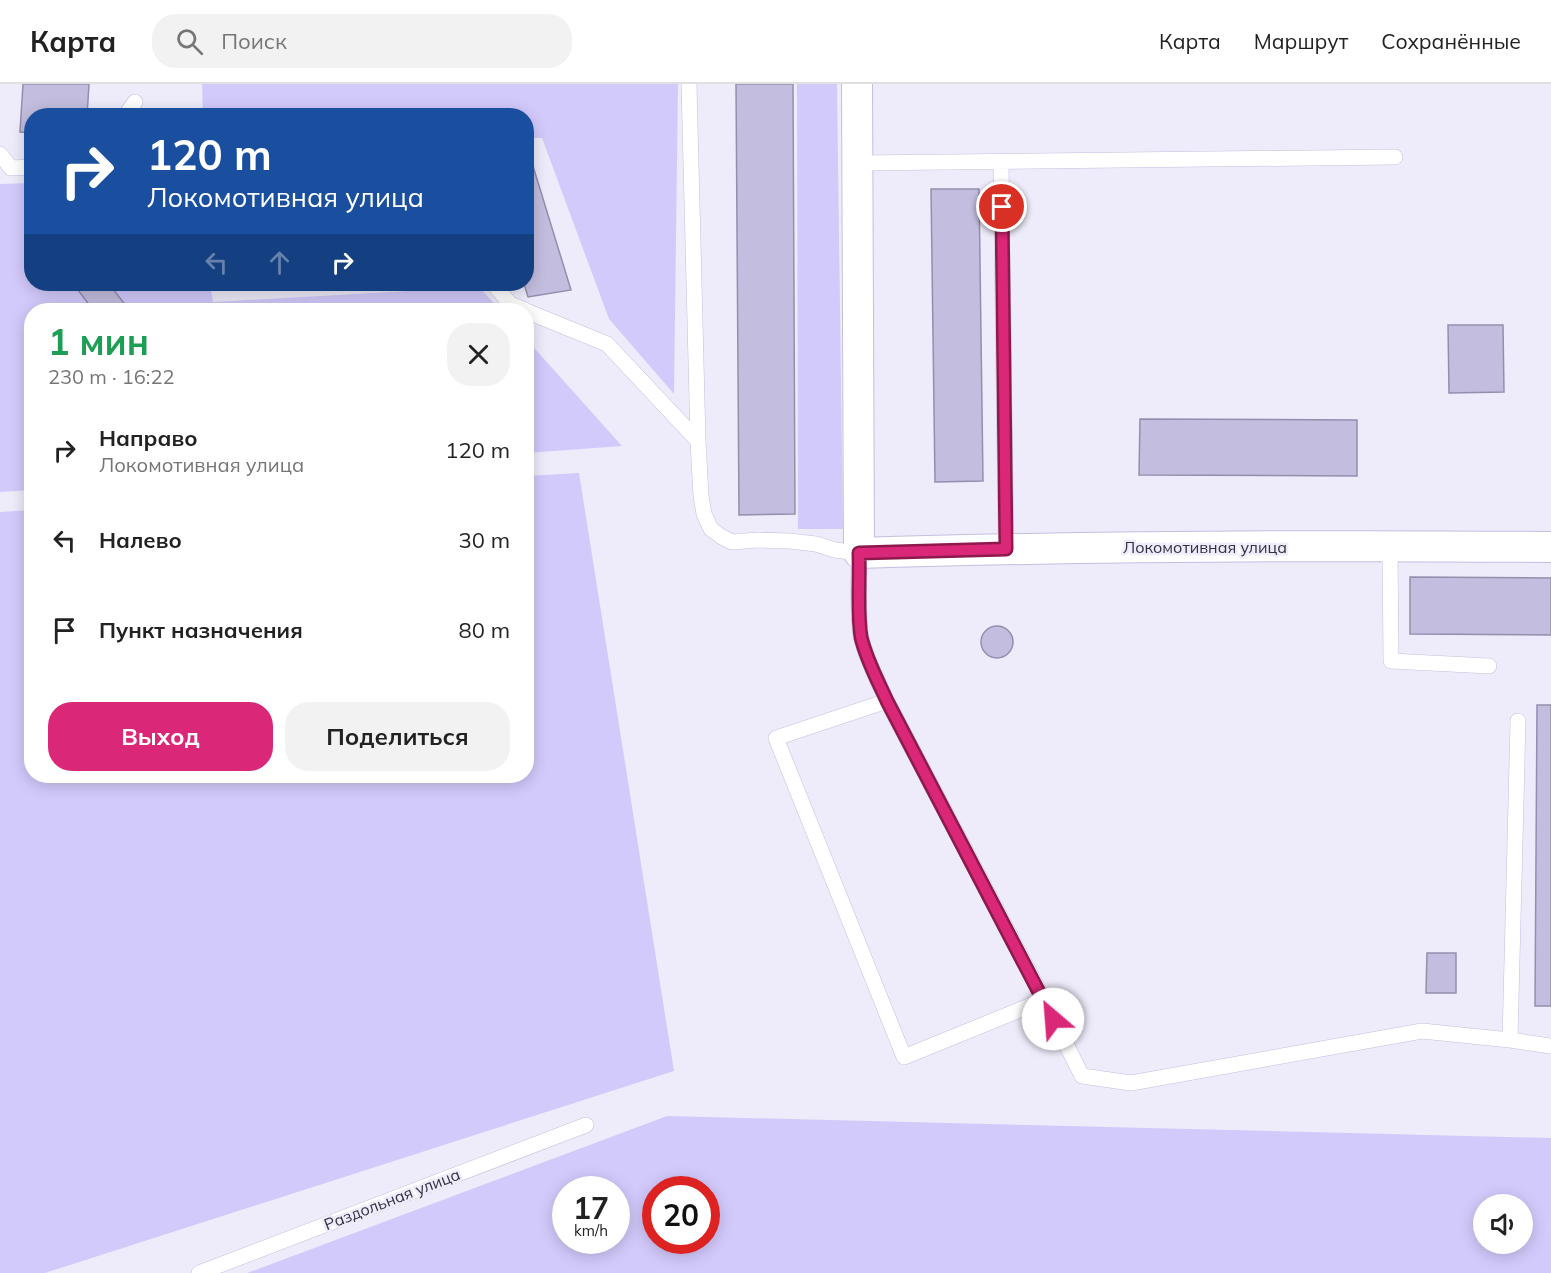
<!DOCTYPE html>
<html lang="ru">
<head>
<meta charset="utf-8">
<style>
	:root { --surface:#fff; --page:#f2f2f2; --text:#222; --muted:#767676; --line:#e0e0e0; --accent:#db2777 }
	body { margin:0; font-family:Mulish,sans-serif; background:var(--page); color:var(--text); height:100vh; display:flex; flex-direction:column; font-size:22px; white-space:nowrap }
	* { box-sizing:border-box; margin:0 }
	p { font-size:20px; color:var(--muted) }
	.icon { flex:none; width:33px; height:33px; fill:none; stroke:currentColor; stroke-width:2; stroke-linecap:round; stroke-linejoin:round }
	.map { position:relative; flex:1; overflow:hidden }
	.details { position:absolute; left:24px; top:219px; width:510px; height:480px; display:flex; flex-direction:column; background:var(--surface); border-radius:24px; box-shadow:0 3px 15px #0003 }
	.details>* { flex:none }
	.top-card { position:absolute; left:24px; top:24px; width:510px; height:183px; border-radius:24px; box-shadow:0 3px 15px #0003; background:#1a4fa0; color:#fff; overflow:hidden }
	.tools { position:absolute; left:1473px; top:1110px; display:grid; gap:12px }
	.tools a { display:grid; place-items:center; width:60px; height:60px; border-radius:50%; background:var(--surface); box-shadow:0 3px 15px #0003; font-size:30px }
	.speed { position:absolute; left:552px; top:1092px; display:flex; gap:12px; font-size:30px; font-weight:700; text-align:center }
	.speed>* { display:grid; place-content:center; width:78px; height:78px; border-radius:50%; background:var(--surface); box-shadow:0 3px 15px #0003; line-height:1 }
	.speed small { font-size:15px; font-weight:400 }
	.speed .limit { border:9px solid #d22; background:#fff; color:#111 }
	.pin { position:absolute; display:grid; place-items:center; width:51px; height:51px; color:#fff; margin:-26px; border:3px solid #fff; border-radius:50%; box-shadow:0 2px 6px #0007 }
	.me { position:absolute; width:66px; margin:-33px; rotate:333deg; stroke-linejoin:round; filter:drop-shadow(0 0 4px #0008) }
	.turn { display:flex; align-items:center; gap:21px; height:126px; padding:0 24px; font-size:27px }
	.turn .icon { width:78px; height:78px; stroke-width:2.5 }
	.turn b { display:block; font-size:42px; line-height:51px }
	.lanes { display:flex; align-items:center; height:57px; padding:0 24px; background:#0003; justify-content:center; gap:30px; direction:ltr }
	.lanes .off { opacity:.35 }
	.round { display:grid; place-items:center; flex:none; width:63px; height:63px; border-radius:24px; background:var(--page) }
	.head { display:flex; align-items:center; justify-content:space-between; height:102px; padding:0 24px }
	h1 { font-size:36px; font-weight:700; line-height:45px; color:#1e9e55 }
	.primary-button { display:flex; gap:12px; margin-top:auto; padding:12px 24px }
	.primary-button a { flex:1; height:69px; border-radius:24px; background:var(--accent); color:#fff; font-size:24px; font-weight:700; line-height:69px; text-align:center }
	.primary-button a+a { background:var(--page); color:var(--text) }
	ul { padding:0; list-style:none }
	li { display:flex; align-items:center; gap:18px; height:90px; padding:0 24px }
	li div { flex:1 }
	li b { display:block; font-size:22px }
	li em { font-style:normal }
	header { display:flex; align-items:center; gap:36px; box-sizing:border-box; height:84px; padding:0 30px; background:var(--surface); border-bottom:2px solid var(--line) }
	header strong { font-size:28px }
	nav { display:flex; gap:33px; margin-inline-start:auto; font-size:21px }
	.search { width:420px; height:54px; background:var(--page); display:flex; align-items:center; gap:15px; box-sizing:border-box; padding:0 21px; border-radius:24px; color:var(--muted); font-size:22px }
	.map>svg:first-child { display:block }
	.green { fill:#d3cafc; fill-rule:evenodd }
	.building { fill:#c3bedf; stroke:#948eae; stroke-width:1.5 }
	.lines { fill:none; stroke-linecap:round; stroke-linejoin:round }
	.lane-casing { stroke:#c4bee0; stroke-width:16 }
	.street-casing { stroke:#c4bee0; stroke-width:32 }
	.lane { stroke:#fff; stroke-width:15 }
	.street { stroke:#fff; stroke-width:30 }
	.route-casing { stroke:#8e194d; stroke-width:15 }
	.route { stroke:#db2777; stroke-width:10 }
	.labels { text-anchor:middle; stroke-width:5; stroke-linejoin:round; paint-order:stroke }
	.street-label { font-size:16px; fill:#32303d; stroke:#eeecfa }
</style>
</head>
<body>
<header>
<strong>Карта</strong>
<div class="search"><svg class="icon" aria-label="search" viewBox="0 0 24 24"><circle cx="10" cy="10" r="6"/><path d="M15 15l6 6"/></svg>Поиск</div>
<nav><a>Карта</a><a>Маршрут</a><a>Сохранённые</a></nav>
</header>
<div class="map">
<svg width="1551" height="1189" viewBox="0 0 1551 1189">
	<rect width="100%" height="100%" fill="#eeecfa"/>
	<path class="green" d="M202,0H678L674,310L609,235L542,54H527L526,32L203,31Z
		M797,0H837L843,445H798Z
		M31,99L32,200H210L213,218L479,203L500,226H32L31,406L0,408V100Z
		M527,256L622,362L527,369Z
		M579,389L674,987L45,1189H0V428L31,426L32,692H526L527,392Z
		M667,1032L1551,1054V1189H247ZM566,1106H616V1156H566ZM656,1106H706V1156H656ZM1522,1120V1160H1484V1120Z"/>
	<path class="building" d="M23,0H89L87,32H32V49L20,48Z
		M736,0H793L795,430L739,431Z
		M526,69H529L571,206L528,213L524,200H526Z
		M931,105H979L983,397L935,398Z
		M86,200H109L127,223L122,226H93L78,206Z
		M1448,241H1503L1504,308L1449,309Z
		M1140,335L1357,336V392L1139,391Z
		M1410,493L1551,494V551L1410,550Z
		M981 558a16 16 0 1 1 32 0a16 16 0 1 1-32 0Z
		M1537,621H1551V922H1535Z
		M1427,869H1456V909H1426Z"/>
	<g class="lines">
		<g class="lane-casing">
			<path id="lane" d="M689,0L698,357
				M125,32L135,18
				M0,70L11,84L32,83
				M1001,78L1006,465
				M857,79L1395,73
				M494,200L510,220L525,226
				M526,227L607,260L698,357L701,412L704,430L711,445L722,453L732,458L758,456L789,457L816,460L835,466L859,469C859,495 857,528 861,553C866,575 878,597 887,617L1044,916L1082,992L1131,999L1422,947L1510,956L1551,962
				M1390,462L1391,577L1489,582
				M887,617L776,654L904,973L1044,916
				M1510,956L1518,637
				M199,1189L586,1041"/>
		</g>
		<g class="street-casing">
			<path id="street" d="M857,0L859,469C1090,462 1320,461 1551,463"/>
		</g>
		<use href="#lane" class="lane"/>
		<use href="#street" class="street"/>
	</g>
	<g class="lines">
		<g class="route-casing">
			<path id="route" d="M1002,123L1006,465L859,469C860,496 857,527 861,553C866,575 878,597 887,617L1053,935"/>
		</g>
		<use href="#route" class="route"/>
	</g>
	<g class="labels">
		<g class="street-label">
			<text x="1205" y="469">Локомотивная улица</text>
			<text transform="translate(392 1115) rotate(-21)" y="6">Раздольная улица</text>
		</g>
	</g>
</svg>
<div class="tools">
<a><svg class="icon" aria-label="sound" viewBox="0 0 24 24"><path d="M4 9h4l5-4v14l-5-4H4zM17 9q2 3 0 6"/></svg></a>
</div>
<div class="speed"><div>17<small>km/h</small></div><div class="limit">20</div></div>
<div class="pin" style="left:1002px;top:123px;background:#d93025"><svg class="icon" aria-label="arrive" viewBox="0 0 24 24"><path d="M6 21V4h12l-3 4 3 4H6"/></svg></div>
<svg class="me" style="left:1053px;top:935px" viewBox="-20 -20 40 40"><circle r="19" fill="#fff"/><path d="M0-13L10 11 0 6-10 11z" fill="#db2777"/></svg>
<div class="top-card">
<div class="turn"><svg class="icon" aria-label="right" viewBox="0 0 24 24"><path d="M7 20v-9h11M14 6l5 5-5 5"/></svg><div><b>120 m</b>Локомотивная улица</div></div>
<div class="lanes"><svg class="icon off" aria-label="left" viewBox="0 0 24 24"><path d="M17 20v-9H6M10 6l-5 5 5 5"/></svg><svg class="icon off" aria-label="ahead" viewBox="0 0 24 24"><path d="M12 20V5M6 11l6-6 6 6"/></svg><svg class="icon" aria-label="right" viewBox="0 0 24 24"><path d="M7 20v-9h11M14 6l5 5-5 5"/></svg></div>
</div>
<section class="details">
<div class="head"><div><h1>1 мин</h1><p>230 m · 16:22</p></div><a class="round"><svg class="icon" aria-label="close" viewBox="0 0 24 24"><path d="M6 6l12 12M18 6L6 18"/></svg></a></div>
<ul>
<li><svg class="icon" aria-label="right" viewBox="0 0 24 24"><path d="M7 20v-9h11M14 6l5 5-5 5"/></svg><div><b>Направо</b><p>Локомотивная улица</p></div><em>120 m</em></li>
<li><svg class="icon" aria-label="left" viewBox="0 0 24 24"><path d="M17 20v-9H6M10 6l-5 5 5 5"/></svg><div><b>Налево</b></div><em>30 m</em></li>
<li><svg class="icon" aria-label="arrive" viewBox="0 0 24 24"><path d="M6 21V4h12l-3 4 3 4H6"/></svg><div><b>Пункт назначения</b></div><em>80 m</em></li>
</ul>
<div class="primary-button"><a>Выход</a><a>Поделиться</a></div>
</section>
</div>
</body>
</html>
